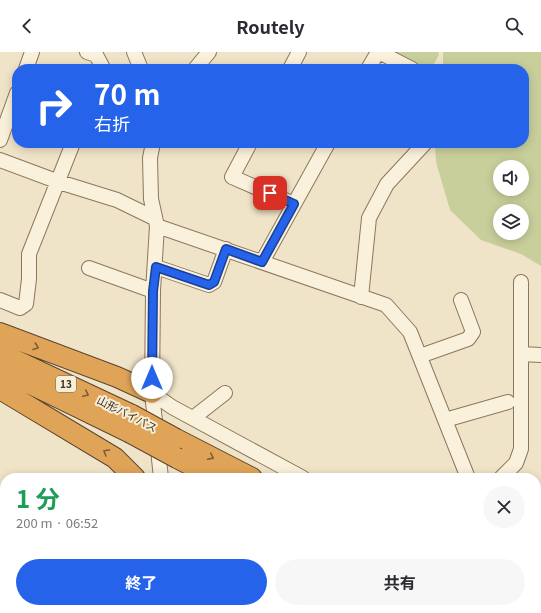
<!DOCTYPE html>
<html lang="ja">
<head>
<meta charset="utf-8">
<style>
	:root { --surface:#fff; --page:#f7f7f7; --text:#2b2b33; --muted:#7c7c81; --accent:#2563eb }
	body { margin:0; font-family:Georgia,"Noto Sans JP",serif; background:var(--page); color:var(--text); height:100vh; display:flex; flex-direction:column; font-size:15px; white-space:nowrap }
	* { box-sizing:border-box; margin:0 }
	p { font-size:13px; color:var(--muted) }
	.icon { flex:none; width:22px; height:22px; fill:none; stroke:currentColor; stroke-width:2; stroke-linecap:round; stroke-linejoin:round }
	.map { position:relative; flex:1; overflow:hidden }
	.panel { position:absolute; left:0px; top:421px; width:541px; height:140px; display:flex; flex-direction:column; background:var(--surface); border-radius:16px 16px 0 0; box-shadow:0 2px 10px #0003 }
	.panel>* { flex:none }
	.hud { position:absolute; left:12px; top:12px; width:517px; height:84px; border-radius:16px; box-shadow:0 2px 10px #0003; background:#2563eb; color:#fff; overflow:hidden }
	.fabs { position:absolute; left:493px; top:108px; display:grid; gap:8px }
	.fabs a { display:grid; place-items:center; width:36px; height:36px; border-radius:50%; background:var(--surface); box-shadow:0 2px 10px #0003; font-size:20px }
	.pin { position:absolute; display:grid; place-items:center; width:34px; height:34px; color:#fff; margin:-17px; border-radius:8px; box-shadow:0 2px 6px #0006 }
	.me { position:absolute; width:44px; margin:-22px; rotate:0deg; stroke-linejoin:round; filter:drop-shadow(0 0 3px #0008) }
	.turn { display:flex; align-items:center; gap:14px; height:84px; padding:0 16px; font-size:18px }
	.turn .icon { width:52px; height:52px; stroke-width:2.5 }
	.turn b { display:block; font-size:28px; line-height:34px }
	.round { display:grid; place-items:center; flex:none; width:42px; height:42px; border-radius:21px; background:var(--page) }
	.overview { display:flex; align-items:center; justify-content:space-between; height:68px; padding:0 16px }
	h1 { font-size:24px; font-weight:700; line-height:30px; color:#1e9e55 }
	.cta { display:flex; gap:8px; margin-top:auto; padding:8px 16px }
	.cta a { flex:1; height:46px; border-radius:24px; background:var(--accent); color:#fff; font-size:16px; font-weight:700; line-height:46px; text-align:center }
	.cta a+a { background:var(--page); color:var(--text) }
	header { display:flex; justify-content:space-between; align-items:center; height:52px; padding:0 16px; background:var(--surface); font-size:18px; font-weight:700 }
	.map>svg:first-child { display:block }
	.green { fill:#c9cf9b; fill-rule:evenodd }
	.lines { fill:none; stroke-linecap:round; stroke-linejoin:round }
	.minor-tunnel { stroke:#ccc0a6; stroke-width:14; stroke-dasharray:14 7; stroke-linecap:butt }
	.minor-casing { stroke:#8d765c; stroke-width:16 }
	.highway-casing { stroke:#5b4430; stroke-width:22 }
	.minor { stroke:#faf1dc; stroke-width:14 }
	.highway { stroke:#e0a458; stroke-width:20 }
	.highway-bridge-casing { stroke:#5b4430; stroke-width:22; stroke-linecap:butt }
	.highway-bridge { stroke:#e0a458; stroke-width:20 }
	.oneway { stroke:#7e5d36 }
	.route-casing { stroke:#184099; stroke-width:10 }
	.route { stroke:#2563eb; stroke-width:7 }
	.labels { text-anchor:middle; stroke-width:4; stroke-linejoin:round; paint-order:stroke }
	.shield { fill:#f7eed8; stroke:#756857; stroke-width:1 }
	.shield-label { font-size:10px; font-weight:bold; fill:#3d2e20 }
	.street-label { font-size:11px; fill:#3d2e20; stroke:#f7eed8 }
</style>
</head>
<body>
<header><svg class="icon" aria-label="back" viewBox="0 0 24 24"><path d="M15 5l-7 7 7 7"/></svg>Routely<svg class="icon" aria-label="search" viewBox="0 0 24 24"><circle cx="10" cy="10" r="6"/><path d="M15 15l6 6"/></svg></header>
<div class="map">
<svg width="541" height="561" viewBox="0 0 541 561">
	<rect width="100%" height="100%" fill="#f0e4c8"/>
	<path class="green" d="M391,0H438L439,3L431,17H420Z
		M443,0H541V214L521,202L481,188L450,158L436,110L435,91H524V17H443ZM500,115H522V137H500ZM500,159H522V181H500Z
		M541,501V546L536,541V506Z"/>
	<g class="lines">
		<path class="minor-tunnel" d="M447,561L449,556"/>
		<g class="minor-casing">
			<path id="minor" d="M87,0L96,3L102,14L101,17
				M134,0L141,17
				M379,0L412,17
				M26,17L32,0
				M195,17L209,0
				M290,17L299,0
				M368,17L378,0
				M0,88L17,41
				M153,91L150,106L151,147L157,174L153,239L152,341L161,426
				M250,91L232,125L294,152
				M0,108L59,130L117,148L154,166
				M157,174L386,253L410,280L468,426
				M262,210L328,91
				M156,215L209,233L214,230L226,197
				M89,216L153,239
				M361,245L369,166L387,132L425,91
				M0,248L20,256L26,252L29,227V202L73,91
				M521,302L541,303
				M420,304L468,287L473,280L461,248
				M152,341L172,355L303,426
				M193,366L225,341
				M445,368L508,350
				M501,426L516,411L521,397V230
				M0,459L5,461
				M536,465L541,462
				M300,556L317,561
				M64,561L66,556
				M218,561L219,556"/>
		</g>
		<g class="highway-casing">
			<path id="highway" d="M0,281L117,325L152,341
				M0,301L132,363
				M0,317L129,380
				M0,337L115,406L135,426
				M176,387L252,426
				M177,406L216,426
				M473,556L483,561
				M513,556L524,561"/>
		</g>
		<use href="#minor" class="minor"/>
		<use href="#highway" class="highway"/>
		<g class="highway-bridge-casing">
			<path id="highway-bridge" d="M132,363L176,387
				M129,380L177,406"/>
		</g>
		<use href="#highway-bridge" class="highway-bridge"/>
	</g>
	<defs><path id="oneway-chevron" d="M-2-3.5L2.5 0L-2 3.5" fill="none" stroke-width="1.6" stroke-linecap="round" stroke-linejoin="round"/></defs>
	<g class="oneway">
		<use href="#oneway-chevron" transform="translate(36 295) rotate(20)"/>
		<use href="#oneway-chevron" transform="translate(86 342) rotate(25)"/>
		<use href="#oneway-chevron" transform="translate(106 400) rotate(-149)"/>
		<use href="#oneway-chevron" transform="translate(211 405) rotate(26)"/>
	</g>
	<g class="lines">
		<g class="route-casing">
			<path id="route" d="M152,326L153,239L156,215L209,233L214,230L226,197L262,210L294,152L270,141"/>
		</g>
		<use href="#route" class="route"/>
	</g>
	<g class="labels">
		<rect class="shield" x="56" y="324" width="20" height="16" rx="3"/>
		<g class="shield-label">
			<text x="66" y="336">13</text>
		</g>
		<g class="street-label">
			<text transform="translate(127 362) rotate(27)" y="4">山形バイパス</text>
		</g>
	</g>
</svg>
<div class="fabs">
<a><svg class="icon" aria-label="sound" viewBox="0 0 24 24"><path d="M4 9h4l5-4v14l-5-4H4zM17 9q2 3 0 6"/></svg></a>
<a><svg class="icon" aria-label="layers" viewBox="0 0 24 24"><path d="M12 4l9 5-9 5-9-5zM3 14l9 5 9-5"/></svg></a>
</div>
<div class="pin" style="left:270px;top:141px;background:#d93025"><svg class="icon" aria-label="arrive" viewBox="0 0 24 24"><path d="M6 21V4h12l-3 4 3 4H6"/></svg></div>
<svg class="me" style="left:152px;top:326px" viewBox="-20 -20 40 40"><circle r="19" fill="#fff"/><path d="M0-13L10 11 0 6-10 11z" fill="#2563eb"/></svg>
<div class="hud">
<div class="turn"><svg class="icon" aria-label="right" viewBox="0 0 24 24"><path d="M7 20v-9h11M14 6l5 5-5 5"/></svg><div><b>70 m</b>右折</div></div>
</div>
<section class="panel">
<div class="overview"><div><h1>1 分</h1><p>200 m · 06:52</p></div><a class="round"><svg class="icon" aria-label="close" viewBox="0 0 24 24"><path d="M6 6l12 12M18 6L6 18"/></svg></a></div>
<div class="cta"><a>終了</a><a>共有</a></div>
</section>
</div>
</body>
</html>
